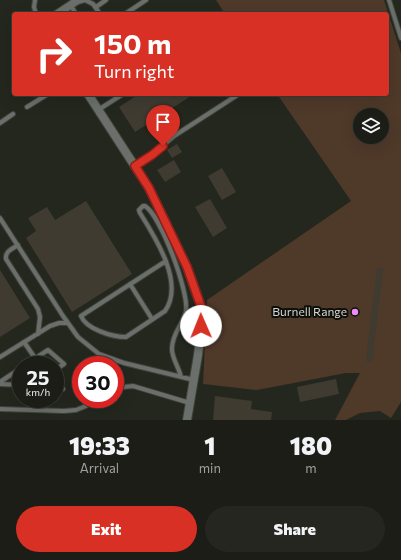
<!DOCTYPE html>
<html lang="en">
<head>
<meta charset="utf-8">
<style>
	:root { --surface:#1b1d16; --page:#24261f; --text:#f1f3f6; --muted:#a0a2a1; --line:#393b35; --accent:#d93025 }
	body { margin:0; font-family:Commissioner,sans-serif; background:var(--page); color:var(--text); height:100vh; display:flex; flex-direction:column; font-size:15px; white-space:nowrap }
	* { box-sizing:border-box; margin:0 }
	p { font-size:13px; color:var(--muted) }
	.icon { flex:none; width:22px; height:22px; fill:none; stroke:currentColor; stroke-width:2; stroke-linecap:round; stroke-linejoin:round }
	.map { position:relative; height:420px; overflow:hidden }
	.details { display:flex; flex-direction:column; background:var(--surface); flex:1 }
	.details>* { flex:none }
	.hud { position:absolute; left:12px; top:12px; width:377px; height:84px; border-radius:4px; box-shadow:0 4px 16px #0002,0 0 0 1px var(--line); background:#d93025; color:#fff; overflow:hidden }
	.buttons { position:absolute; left:353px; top:108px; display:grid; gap:8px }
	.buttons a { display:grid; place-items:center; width:36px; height:36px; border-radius:50%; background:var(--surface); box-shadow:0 4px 16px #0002,0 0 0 1px var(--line); font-size:20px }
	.speed { position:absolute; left:12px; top:356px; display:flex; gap:8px; font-size:20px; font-weight:700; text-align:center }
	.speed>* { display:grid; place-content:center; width:52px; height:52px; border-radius:50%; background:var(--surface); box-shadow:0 4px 16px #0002,0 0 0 1px var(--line); line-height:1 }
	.speed small { font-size:10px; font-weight:400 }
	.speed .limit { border:6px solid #d22; background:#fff; color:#111 }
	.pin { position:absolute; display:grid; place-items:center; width:34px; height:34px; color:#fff; margin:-41px -17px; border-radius:50% 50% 50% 0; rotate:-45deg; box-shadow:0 0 4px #0007 }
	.pin .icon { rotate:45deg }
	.me { position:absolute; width:44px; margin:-22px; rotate:359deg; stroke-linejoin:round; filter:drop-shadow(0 0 3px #0008) }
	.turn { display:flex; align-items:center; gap:14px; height:84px; padding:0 16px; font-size:18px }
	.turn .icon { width:52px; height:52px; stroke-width:2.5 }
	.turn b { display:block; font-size:28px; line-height:34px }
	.eta { display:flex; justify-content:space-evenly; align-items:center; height:68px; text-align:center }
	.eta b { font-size:24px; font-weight:800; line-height:28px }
	.button { display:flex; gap:8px; margin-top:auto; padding:8px 16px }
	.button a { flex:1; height:46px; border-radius:24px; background:var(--accent); color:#fff; font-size:16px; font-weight:800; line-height:46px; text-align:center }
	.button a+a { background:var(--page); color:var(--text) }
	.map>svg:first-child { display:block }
	.green { fill:#4f3929; fill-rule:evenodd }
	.building { fill:#3f3b31 }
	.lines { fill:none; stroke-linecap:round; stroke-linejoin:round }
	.lane-casing { stroke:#40433a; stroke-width:6 }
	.street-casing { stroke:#40433a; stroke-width:10 }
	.lane { stroke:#6a6f6b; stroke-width:4 }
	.street { stroke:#6a6f6b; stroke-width:8 }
	.route-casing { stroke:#8d1f18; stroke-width:10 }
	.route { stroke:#d93025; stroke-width:7 }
	.poi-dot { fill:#ed8cf9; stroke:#0e0f0b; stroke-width:1.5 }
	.labels { text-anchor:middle; stroke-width:4; stroke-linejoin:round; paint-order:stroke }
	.poi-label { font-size:12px; fill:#d3d5ce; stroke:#0e0f0b; text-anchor:end }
</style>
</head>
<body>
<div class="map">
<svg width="401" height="420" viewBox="0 0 401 420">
	<rect width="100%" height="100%" fill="#24271e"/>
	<path class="green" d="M216,0H384L401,53V402L391,418L380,411L360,413L346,420H335L360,373H346L257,390L203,384L207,300L351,201L277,94H387V14H225ZM360,115H382V137H360Z"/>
	<path class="building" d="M139,94H194L135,132L119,107Z
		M166,115L176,131L164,138L154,122Z
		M177,144L182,152L172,158L167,150Z
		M174,160L181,172L165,182L157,170Z
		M222,168L236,192L222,200L208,176Z
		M210,199L227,228L213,237L195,207Z
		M86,201L132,274L72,312L26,238L36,231L28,218L47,207L55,220Z
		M377,268L383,269L372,362L366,361Z
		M0,270L30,318L0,337Z
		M336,379L339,394L300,402L297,387Z
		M215,396L252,401L251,409L272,412L271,420H213Z"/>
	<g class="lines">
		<g class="lane-casing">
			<path id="lane" d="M35,0L34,7L36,14
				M389,0L401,38
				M70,4L76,14
				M96,7L106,0
				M54,14L75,0
				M60,14L78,2L85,0L93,4L100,14
				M125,14L146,0
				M27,107L48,94
				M98,110L123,94
				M0,123L13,114
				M135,166L152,155L174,136L239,94
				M0,218L63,316L78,337L99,354L124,363L194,380
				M18,245C12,249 5,251 6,259L38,309L40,317L38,334
				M166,261L81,316C86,329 112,337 126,337L165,311C185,283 155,237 140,213L139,210L143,206H145C161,216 189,292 186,311C183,324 172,334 172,348C171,357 179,367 181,377
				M130,284L152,319
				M24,342L35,358
				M0,357L50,326L59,323H68
				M25,365L48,350L64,364L55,370
				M0,382L21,368
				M0,384L21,385
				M55,388L63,389
				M115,388L133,386L190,403
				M0,409L64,411L76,410L86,406L95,399"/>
		</g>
		<g class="street-casing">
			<path id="street" d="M88,94L149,188L187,267L203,312L198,355L187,420"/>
		</g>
		<use href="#lane" class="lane"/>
		<use href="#street" class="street"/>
	</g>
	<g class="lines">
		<g class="route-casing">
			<path id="route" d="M163,146L152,155L135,166L149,188L187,267L203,312L201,326"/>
		</g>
		<use href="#route" class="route"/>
	</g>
	<circle class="poi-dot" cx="355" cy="312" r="4"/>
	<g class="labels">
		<g class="poi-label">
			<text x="347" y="316">Burnell Range</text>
		</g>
	</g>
</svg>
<div class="buttons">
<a><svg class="icon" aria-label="layers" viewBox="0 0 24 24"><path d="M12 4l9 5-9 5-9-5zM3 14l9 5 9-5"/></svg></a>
</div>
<div class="speed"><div>25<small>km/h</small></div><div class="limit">30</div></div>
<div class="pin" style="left:163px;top:146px;background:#d93025"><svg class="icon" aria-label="arrive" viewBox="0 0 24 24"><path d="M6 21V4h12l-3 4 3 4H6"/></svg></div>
<svg class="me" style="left:201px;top:326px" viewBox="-20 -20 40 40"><circle r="19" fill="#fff"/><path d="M0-13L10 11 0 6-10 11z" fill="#d93025"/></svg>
<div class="hud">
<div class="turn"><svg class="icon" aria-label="right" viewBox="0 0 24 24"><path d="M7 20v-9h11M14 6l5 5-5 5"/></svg><div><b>150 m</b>Turn right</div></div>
</div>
</div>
<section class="details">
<div class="eta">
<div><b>19:33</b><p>Arrival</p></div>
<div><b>1</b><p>min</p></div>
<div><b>180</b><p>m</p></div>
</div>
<div class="button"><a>Exit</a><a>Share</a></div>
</section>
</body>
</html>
